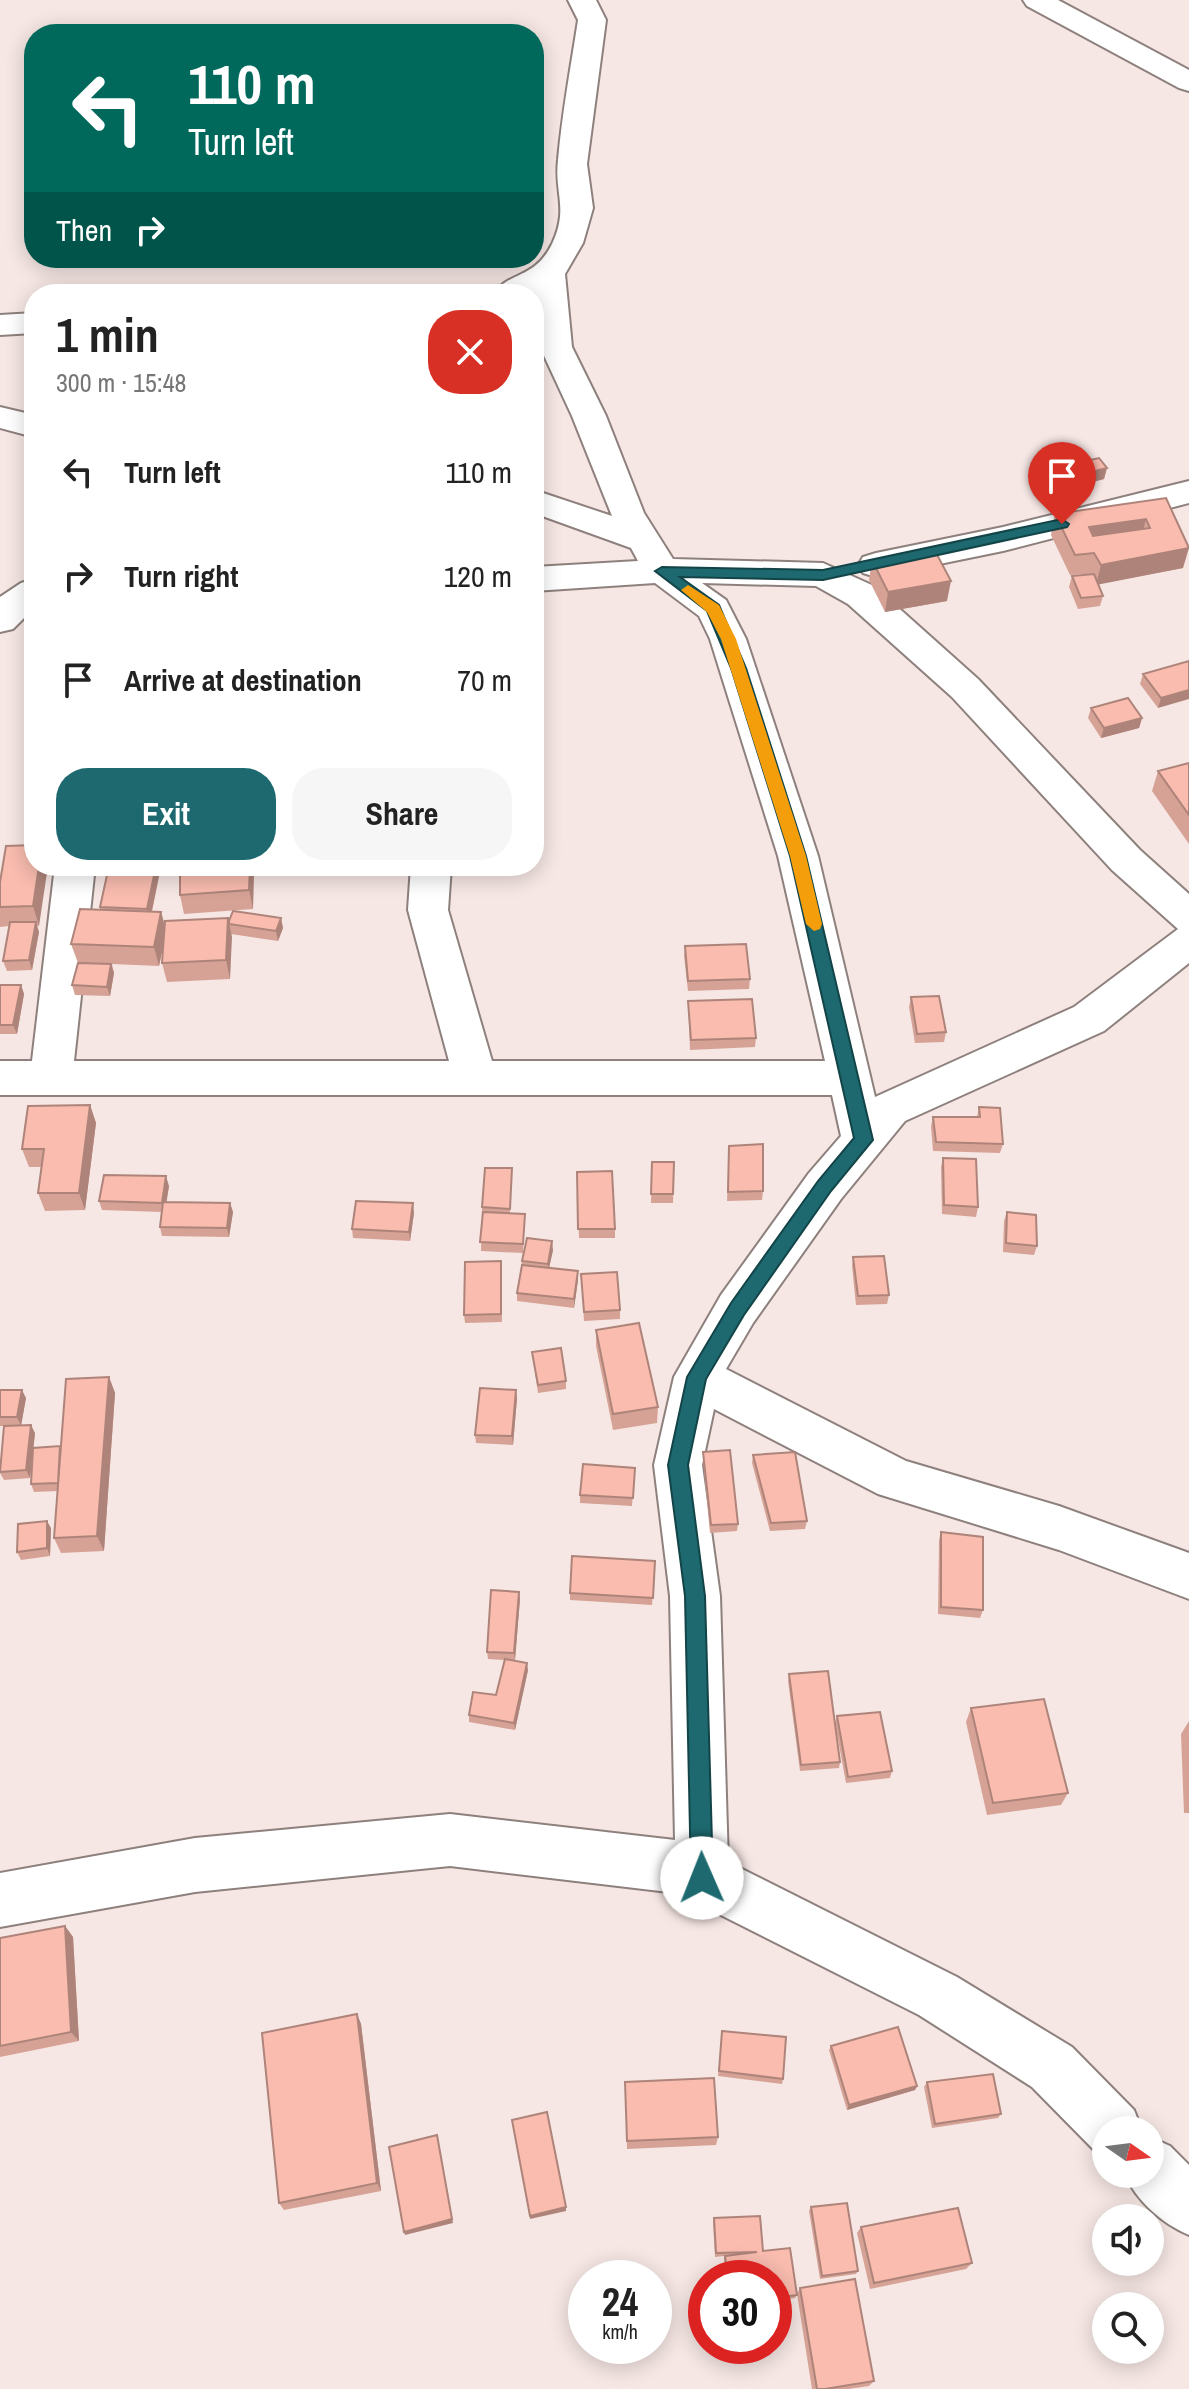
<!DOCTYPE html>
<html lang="en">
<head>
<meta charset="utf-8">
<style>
	:root { --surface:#fff; --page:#f6f6f6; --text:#222; --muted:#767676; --accent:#1d696f }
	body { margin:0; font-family:"Archivo Narrow",sans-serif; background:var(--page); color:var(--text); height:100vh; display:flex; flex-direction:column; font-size:30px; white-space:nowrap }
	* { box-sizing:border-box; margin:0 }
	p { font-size:26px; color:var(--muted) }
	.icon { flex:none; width:44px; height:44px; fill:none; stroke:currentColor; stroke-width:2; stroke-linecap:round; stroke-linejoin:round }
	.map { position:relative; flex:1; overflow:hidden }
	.details { position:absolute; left:24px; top:284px; width:520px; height:592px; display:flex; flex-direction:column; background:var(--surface); border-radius:32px; box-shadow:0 4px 20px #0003 }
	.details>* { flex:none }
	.hud { position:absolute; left:24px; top:24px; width:520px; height:244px; border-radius:32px; box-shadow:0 4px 20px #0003; background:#00695c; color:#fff; overflow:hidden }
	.needle { width:52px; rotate:104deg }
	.tools { position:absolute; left:1092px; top:2116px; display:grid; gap:16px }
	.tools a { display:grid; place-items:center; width:72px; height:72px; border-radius:50%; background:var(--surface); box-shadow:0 4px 20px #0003; font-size:40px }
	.speed { position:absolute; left:568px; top:2260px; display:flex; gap:16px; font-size:40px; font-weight:700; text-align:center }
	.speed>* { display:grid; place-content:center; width:104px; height:104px; border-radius:50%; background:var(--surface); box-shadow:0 4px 20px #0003; line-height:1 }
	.speed small { font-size:20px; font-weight:400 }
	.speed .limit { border:12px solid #d22; background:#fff; color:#111 }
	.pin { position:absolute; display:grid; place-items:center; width:68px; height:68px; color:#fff; margin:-82px -34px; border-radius:50% 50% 50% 0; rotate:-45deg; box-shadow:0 0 8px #0007 }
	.pin .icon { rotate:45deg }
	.me { position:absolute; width:88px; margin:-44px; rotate:359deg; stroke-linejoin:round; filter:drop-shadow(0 0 6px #0008) }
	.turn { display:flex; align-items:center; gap:28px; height:168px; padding:0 32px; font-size:36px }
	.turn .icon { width:104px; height:104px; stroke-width:2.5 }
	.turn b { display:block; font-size:56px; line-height:68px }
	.then { display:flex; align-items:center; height:76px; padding:0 32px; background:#0003; gap:16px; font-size:30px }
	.round { display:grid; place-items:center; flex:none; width:84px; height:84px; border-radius:32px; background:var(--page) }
	.head { display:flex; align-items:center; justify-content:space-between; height:136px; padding:0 32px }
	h1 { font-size:48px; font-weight:800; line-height:60px }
	.button { display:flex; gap:16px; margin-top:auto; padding:16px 32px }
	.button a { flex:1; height:92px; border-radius:32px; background:var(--accent); color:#fff; font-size:32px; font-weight:800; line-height:92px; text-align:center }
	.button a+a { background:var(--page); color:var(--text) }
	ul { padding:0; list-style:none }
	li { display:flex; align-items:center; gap:24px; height:104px; padding:0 32px }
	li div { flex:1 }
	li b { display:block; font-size:30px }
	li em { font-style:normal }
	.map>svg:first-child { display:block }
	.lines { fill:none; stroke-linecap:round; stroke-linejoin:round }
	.minor-casing { stroke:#8d807d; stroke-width:4 }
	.minor { fill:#fff; fill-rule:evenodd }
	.wall { fill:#d6a296 }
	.shaded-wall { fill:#ae847a }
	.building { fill:#f9bcaf; stroke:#ae847a; stroke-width:2; fill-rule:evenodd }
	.route { fill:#1d696f; stroke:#134448; stroke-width:2 }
	.slow { fill:#f59e0b }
</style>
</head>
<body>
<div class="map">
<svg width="1189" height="2389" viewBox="0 0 1189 2389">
	<rect width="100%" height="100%" fill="#f6e7e4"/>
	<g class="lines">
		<g class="minor-casing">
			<path id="minor" d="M568,0H596L606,20L587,164L593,208L583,243L565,274L572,347L606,416L644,513L673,559L823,563L874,586L978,679L1140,850L1189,894V963L1104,1031L905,1121L841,1199L753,1323L726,1369L906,1461L1059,1506L1189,1553V1599L1059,1550L878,1494L714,1409L702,1465L720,1596L728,1862L957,1977L1072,2047L1134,2110L1142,2130H1106V2155L1094,2150L1032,2087L919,2015L677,1893L450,1866L195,1892L0,1927V1873L195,1838L450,1814L675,1840L670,1596L654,1465L674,1377L721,1295L809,1173L841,1136L832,1095H0V1061H32L55,866H95L74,1061H449L408,910L411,866H451L448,910L492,1061H825L778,856L710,639L699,616L655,583L534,591V567L638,561L631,548L534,513V490L612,516L572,416L540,347L535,293L493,294C509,271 534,280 552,244C569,208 554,193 558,160C562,113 571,66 578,20ZM702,583L816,586L848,604L952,697L1112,870L1178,929L1074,1007L875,1097L818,856L746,639L726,600Z
				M1023,0H1058L1189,70V91L1179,88L1027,6Z
				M34,313V333L0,335V315Z
				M0,407L34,415V437L0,428Z
				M1189,481V503L1003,551L876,577L863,573L858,565L863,557L876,553L1003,527Z
				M34,579V608L13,629L0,632V597L21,583Z
				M1150,2137L1170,2146L1189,2165V2235C1163,2224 1136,2201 1125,2174H1150Z"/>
		</g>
		<use href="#minor" class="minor"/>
	</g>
	<path class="wall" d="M1064,466L1107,468L1104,479L1069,488L1062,477Z
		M1166,498L1183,568L1098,584L1103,596L1100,606L1078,609L1069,587L1072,576L1090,574L1070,575L1051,535L1055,514Z
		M872,560L947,601L885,612L869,580Z
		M1189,661L1158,708L1140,684L1143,674Z
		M1091,708L1142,718L1139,728L1101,738L1088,718Z
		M1189,763V844L1152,791L1158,771Z
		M34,845L39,926H37L39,932L32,970L7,971L3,961L9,926L0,927V882Z
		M156,866L159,876L152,912H161L165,925L281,918L283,928L278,941L231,934L230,979L167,982L162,963L164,944L159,966L112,964L114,973L110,996L75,995L72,985L78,963L71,944L100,910V907Z
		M254,866L253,909L184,914L180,895Z
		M300,866H336V869L301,868Z
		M345,866H370V869H345Z
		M685,946L750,979L749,989L688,991L684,956Z
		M0,985H21L24,994L17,1034H0Z
		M911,997L946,1032L944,1042L915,1043L909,1007Z
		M688,1001L756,1038L755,1047L690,1050Z
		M90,1105L96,1123L85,1210L45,1211L38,1193L42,1167H29L22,1149Z
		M979,1107L1003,1144L1000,1153L933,1151L931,1126L933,1117H977Z
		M729,1146L763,1191L762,1200L727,1201Z
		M943,1158L978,1207L976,1217L942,1214L941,1167Z
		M652,1162H674L673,1203H651Z
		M512,1168L510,1213L525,1214L523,1253L481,1251L482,1207Z
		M577,1172L615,1229V1238H579Z
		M169,1186L166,1202L230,1203L233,1212L229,1237L162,1236L160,1227L162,1212L102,1210L99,1201Z
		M1007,1212L1037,1246L1034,1255L1003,1252L1004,1221Z
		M414,1213L410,1241L353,1238L352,1229Z
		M553,1250L549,1268L578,1280L574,1308L517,1301V1293L522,1261Z
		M853,1257L889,1295L887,1304L856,1305L852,1266Z
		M501,1261L502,1322L465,1323L464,1315Z
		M581,1274L620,1310V1319L584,1321Z
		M596,1330L658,1407L657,1423L613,1430L596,1346Z
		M532,1352L566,1381V1389L538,1393Z
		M109,1377L115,1393L104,1551L61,1553L54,1538L58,1491L34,1492L31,1484L60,1446Z
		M0,1390L26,1398L21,1425L35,1433L30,1478L4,1480L0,1473L16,1426H0Z
		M517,1398L513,1445L476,1443L475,1435Z
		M703,1452L738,1524L737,1531L710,1533L703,1460Z
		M753,1455L807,1521L805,1529L770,1531L752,1463Z
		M635,1468L632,1506L580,1503V1495Z
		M51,1528L50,1556L21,1560L17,1552Z
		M941,1532L983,1610L980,1618L938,1614L939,1540Z
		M655,1561L652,1605L570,1600V1593Z
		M520,1599L515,1660H509L528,1670L515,1730L469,1722V1715L496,1695L504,1660L488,1659L487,1652Z
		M789,1674L840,1762L839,1768L800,1771L788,1681Z
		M971,1708L1068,1793L1061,1805L987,1815L966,1722Z
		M837,1716L892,1771L890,1778L846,1783L835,1723Z
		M1189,1721V1813H1184L1181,1734Z
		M65,1926L73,1937L79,2041L0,2057V1938Z
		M357,2014L361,2024L381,2191L284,2210L279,2203Z
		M722,2031L783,2079L782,2084L718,2076Z
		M831,2046L917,2086L915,2090L847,2110L829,2050Z
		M625,2082L718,2137L716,2145L627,2149Z
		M927,2082L1001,2114L998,2118L932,2128L924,2087Z
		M811,2207L858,2271L856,2274L820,2279L809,2211Z
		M714,2218L763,2251L797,2295L795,2298L774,2301V2278H726L724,2259V2256L715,2257L713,2222Z
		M861,2227L972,2263L966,2269L870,2289L857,2233Z
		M800,2288L874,2381L869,2386L849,2389H812L797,2294Z"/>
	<path class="shaded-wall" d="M1107,468L1104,479L1069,488L1072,477Z
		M1146,519L1141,540L1084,548L1089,527Z
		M1189,548L1183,568L1096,585L1101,565Z
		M951,581L947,601L885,612L888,592Z
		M1189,690V699L1158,708L1161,698Z
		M1142,718L1139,728L1101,738L1104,728Z
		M39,866H48L39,926L33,906Z
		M156,866L159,876L150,919L147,909Z
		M250,866H254L253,909L249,890Z
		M161,912L166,931L159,966L154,947Z
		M228,918L232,937L230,979L226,960Z
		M281,918L283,928L278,941L276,931Z
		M36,922L39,932L32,970L29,960Z
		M111,964L114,973L110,996L107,987Z
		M21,985L24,994L17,1034L13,1025Z
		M90,1105L96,1123L85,1210L79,1193Z
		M166,1176L169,1186L165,1212L162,1203Z
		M230,1203L233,1212L229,1237L227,1228Z
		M413,1203L414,1213L410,1241L409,1232Z
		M552,1241L553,1250L548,1273V1264Z
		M578,1271V1280L574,1308V1299Z
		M109,1377L115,1393L104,1551L97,1536Z
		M22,1390L26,1398L21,1426L17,1417Z
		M516,1390L517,1398L513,1445L512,1436Z
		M31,1425L35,1433L30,1478L26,1470Z
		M47,1521L51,1528L50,1556L47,1548Z
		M519,1592L520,1599L515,1660L514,1653Z
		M527,1663L528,1670L515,1730L514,1723Z
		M65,1926L73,1937L79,2041L71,2032Z
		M357,2014L361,2024L381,2191L377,2183Z
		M917,2086L915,2090L847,2110L849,2105Z
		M438,2139L453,2223L405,2235L404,2232Z
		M566,2207V2211L530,2219V2216Z"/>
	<path class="building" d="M1099,458L1107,468L1072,477L1064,466Z
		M1166,498L1189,548L1101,565L1094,553L1075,555L1055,514ZM1146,519L1150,528L1093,536L1089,527Z
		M934,549L951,581L888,592L872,560Z
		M1094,574L1103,596L1081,598L1072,576Z
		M1189,661V690L1161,698L1143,674Z
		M1128,698L1142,718L1104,728L1091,708Z
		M1189,763V815L1158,771Z
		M34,845V866H39L33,906L0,907V882L6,846Z
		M109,866H156L147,909L100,907Z
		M180,866H250L249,890L180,895Z
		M80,909L161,912L154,947L71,944Z
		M233,911L281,918L276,931L229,924V921Z
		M228,918L226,960L162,963L165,921Z
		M10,922H36L29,960L3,961Z
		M746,944L750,979L688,981L685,946Z
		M78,963L111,964L107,987L72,985Z
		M0,985H21L13,1025H0Z
		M939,996L946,1032L917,1034L911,997Z
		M752,999L756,1038L691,1040L688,1001Z
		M90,1105L79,1193H38L44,1149H22L28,1106Z
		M979,1107L1000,1108L1003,1144L936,1142L933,1117H980Z
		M763,1144V1191L728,1192L729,1146Z
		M943,1158L976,1159L978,1207L944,1205Z
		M652,1162H674L673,1194H651Z
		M485,1168H512L510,1209L482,1207Z
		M612,1171L615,1229H578L577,1172Z
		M104,1175L166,1176L162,1203L99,1201Z
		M356,1201L413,1203L409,1232L352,1229Z
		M163,1202L230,1203L227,1228L160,1227Z
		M483,1212L525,1214L523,1244L480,1242Z
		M1007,1212L1036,1215L1037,1246L1006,1243Z
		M527,1238L552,1241L548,1264L522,1261Z
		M884,1256L889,1295L858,1296L853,1257Z
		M501,1261V1314L464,1315L465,1262Z
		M522,1265L578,1271L574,1299L517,1293Z
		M617,1272L620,1310L584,1312L581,1274Z
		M639,1323L658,1407L613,1414L596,1330Z
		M561,1348L566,1381L538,1385L532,1352Z
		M109,1377L97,1536L54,1538L66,1379Z
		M480,1388L516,1390L512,1436L475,1435Z
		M0,1390H22L17,1417H0Z
		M31,1425L26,1470L0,1472L4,1426Z
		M60,1446L58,1483L31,1484L33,1448Z
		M730,1450L738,1524L711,1525L703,1452Z
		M795,1452L807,1521L771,1523L753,1455Z
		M583,1464L635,1468L633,1498L580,1495Z
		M47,1521V1548L17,1552L18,1524Z
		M941,1532L983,1537V1610L941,1607Z
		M572,1556L655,1561L653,1598L570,1593Z
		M491,1590L519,1592L514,1653L487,1652Z
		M505,1659L527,1663L514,1723L469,1715L473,1692L496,1695Z
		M828,1671L840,1762L801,1765L789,1674Z
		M1044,1699L1068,1793L993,1803L971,1708Z
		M880,1712L892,1771L848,1777L837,1716Z
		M65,1926L71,2032L0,2046V1938Z
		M357,2014L377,2183L279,2203L262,2033Z
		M898,2027L917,2086L849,2105L831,2046Z
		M722,2031L786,2037L783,2079L719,2071Z
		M993,2074L1001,2114L935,2124L927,2082Z
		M714,2078L718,2137L627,2141L625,2082Z
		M547,2112L566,2207L530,2216L512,2120Z
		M437,2135L452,2219L404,2232L389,2147Z
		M847,2203L858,2271L822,2276L811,2207Z
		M958,2208L972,2263L874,2283L861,2227Z
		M760,2216L763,2251L790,2248L797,2295L774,2298V2278H728L725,2256L757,2252L716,2253L714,2218Z
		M855,2279L874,2381L825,2389H817L800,2288Z"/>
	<path class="route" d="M1062,519L1069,524L1067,527L823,580L680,577L719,605L746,668L806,856L873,1140L831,1191L744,1315L706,1379L688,1465L705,1596L713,1878L710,1886L702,1889L694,1886L691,1878L685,1596L668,1465L687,1377L731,1303L818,1181L854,1138L790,856L731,668L707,611L655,571L662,567L823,570Z"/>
	<path class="slow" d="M688,585L719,605L736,639L806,856L822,924L820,929L814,931L806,924L790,856L721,639L707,612L681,590Z"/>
</svg>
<div class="tools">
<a><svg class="needle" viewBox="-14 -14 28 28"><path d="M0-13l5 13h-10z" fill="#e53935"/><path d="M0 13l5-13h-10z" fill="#767676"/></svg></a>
<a><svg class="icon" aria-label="sound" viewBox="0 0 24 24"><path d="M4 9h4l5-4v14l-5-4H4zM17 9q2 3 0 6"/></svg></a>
<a><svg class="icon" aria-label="search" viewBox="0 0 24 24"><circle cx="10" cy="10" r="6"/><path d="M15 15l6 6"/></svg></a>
</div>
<div class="speed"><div>24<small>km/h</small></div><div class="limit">30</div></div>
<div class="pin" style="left:1062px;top:524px;background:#d93025"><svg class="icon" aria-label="arrive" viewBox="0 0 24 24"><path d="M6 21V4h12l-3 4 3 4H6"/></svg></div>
<svg class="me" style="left:702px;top:1878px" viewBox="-20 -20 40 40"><circle r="19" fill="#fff"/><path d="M0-13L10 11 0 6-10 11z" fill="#1d696f"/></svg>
<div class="hud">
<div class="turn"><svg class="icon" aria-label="left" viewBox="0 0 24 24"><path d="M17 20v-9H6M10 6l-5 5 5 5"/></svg><div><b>110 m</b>Turn left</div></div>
<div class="then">Then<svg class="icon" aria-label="right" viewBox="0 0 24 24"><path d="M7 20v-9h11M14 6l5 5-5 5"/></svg></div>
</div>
<section class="details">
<div class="head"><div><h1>1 min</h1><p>300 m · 15:48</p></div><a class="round" style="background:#d93025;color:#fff"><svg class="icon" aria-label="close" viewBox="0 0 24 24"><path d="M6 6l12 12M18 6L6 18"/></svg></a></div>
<ul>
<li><svg class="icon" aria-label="left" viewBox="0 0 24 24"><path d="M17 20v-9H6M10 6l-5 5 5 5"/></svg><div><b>Turn left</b></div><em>110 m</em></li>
<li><svg class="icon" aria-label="right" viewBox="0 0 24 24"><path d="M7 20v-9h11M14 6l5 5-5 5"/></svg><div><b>Turn right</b></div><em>120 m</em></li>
<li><svg class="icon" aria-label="arrive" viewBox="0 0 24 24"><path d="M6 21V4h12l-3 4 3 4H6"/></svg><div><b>Arrive at destination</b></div><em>70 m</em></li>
</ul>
<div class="button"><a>Exit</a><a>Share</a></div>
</section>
</div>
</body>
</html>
